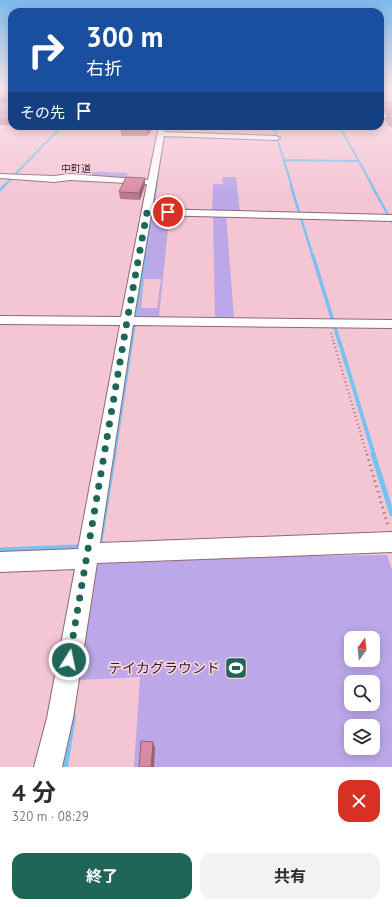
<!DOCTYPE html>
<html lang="ja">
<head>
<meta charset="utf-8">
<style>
	:root { --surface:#fff; --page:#f2f2f3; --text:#2b2b33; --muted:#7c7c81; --accent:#1f6558 }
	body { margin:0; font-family:"PT Sans","Noto Sans JP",sans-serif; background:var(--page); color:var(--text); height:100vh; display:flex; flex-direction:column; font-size:15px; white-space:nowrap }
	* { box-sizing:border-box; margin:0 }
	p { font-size:13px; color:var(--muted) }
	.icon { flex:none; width:22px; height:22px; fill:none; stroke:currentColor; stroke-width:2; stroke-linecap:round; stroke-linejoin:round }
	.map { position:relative; height:767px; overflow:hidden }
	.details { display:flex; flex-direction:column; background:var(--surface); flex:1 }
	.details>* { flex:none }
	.hud { position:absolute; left:8px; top:8px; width:376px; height:122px; border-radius:12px; box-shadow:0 2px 10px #0003; background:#1a4fa0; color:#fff; overflow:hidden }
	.needle { width:26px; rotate:15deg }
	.tools { position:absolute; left:344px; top:631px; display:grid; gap:8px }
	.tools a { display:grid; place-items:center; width:36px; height:36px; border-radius:8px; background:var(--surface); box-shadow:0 2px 10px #0003; font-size:20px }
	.pin { position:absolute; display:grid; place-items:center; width:34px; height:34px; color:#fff; margin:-17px; border:2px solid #fff; border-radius:50%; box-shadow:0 1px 4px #0007 }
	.me { position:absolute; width:44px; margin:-22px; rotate:10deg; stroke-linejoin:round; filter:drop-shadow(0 0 3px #0008) }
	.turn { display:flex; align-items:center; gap:14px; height:84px; padding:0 12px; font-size:18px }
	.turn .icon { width:52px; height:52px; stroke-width:2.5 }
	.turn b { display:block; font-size:28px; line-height:34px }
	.then { display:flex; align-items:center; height:38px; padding:0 12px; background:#0003; gap:8px; font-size:15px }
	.round { display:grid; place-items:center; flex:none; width:42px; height:42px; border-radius:12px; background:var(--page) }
	.headline { display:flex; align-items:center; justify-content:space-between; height:68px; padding:0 12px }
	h1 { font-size:24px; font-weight:700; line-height:30px }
	.action { display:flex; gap:8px; margin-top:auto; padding:8px 12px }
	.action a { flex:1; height:46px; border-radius:12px; background:var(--accent); color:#fff; font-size:16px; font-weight:700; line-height:46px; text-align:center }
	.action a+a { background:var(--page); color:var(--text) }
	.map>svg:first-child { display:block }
	.green { fill:#bca8e9; fill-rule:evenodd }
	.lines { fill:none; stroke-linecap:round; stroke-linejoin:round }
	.stream-far6 { stroke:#79c1f0; stroke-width:1.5 }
	.stream-far5 { stroke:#79c1f0; stroke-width:2 }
	.stream-far4 { stroke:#79c1f0; stroke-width:2.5 }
	.stream-far3 { stroke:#79c1f0; stroke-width:3.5 }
	.stream-far2 { stroke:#79c1f0; stroke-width:4 }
	.stream-far1 { stroke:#79c1f0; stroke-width:5 }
	.stream { stroke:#79c1f0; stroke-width:6 }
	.canal { fill:#79c1f0; fill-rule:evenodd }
	.street-casing { stroke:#906774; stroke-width:2 }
	.path-far2 { stroke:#9f7e88; stroke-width:2; stroke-dasharray:1 2.5; stroke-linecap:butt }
	.path-far1 { stroke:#9f7e88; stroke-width:2.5; stroke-dasharray:1 3; stroke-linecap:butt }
	.path { stroke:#9f7e88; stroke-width:3; stroke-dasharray:1.5 4; stroke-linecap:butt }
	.street { fill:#fff; fill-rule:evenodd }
	.wall { fill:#ba788e }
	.shaded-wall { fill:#976174 }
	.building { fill:#d88ba5; stroke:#976174 }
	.route { stroke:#1f6558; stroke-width:7; stroke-dasharray:0 12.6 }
	.labels { text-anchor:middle; stroke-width:3; stroke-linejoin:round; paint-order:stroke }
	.far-street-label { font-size:10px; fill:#2f1f24; stroke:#fbd6e1 }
	.near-poi-label { font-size:14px; fill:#2f1f24; stroke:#fbd6e1; text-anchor:end }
</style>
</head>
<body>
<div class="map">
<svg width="392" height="767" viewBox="0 0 392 767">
	<rect width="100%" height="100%" fill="#f4c6d4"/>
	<path class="green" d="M78,171L128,173L125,179L74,176Z
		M222,177H236L240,212L212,211L213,184H223Z
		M213,215H226L234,318H215Z
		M152,220H169L159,317H137ZM144,279H161L157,308H141Z
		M387,555L392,570V767H134L140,677L79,680L98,558ZM351,638H373V660H351ZM351,682H373V704H351ZM351,726H373V748H351Z"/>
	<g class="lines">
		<path class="stream-far6" d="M0,105L7,102
			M273,126L275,132
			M339,126L342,132
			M56,132L62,126"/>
		<path class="stream-far5" d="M275,131L292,187
			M342,131L373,187
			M284,160L358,161
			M3,187L57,131
			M156,187L158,172"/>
		<path class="stream-far4" d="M291,186L313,257
			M372,186L392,222
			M0,190L4,186
			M145,257L156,186"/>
		<path class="stream-far3" d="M313,256L340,344
			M131,344L145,256"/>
		<path class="stream-far2" d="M340,343L374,455
			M114,455L131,343"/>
		<path class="stream-far1" d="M373,454L392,514
			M99,547L114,454
			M0,550L78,547"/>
		<path class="stream" d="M65,767L73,716"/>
		<path class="canal" d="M12,97V102L9,104H5V102Z"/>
		<g class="street-casing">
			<path id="street" d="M380,114H392V118H380Z
				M159,126H165L164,132L276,136L280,138L276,140L164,136L152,209L392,215V221L151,215L134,317L392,320V328L133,325L100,543L392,532V552L97,563L73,718L62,767H34L47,718L75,569L0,572V552L78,549L120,325L0,324V316L121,317L147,184L70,180L54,182L0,178V174L54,176L70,174L148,180Z"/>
		</g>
		<path class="path-far2" d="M331,333L334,344"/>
		<path class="path-far1" d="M334,343L367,455"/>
		<path class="path" d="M367,454L388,526"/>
		<use href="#street" class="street"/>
	</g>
	<path class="wall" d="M12,101V124L10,125H0V104Z
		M380,102L392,103V113L381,112L380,110Z
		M387,114H392V127L389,126L385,120Z
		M155,126L147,136H121V131Z
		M145,178V185L140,200L120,199L119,192Z"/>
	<path class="shaded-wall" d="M11,96L12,101L0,103V98Z
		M12,118V124L10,125L9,120Z
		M151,126H155L147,136V131Z
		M145,178V185L140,200L139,193Z
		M153,742L155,748L154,767H151Z"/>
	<path class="building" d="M12,88V97L11,96L0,98V94Z
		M12,101V118L9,120H0V104Z
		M380,102L392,103V108L383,107Z
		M387,114H392V121H391Z
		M125,126H151L147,131H121Z
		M126,177L145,178L139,193L119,192Z
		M141,741L153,742L151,767H139Z"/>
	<linearGradient id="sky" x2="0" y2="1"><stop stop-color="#7bb9eb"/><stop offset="0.45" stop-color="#fae5ec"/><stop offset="1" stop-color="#fae5ec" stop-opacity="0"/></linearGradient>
	<rect width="392" height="195" fill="url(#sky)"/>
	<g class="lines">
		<path class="route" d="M69,660L127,321L147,212H168"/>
	</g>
	<defs>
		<g id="stadium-square" transform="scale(1.15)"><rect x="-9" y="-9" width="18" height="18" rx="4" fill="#1f6558" stroke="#fbd6e1"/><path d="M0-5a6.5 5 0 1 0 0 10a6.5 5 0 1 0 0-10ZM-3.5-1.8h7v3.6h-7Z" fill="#fff"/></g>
	</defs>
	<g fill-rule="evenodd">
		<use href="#stadium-square" x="236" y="668"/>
	</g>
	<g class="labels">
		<g class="far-street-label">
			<text x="76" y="172">中町道</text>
		</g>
		<g class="near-poi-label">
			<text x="220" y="673">テイカグラウンド</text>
		</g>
	</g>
</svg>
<div class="tools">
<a><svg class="needle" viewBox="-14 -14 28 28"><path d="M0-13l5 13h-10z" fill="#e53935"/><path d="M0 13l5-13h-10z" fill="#7c7c81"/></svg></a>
<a><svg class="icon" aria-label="search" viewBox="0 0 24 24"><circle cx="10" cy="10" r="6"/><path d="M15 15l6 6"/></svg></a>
<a><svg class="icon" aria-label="layers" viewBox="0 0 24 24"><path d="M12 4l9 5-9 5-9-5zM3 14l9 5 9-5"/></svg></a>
</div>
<div class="pin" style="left:168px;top:212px;background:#d93025"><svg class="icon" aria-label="arrive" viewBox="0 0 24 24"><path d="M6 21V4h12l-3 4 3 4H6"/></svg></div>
<svg class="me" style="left:69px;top:660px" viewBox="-20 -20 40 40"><circle r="17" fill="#1f6558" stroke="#fff" stroke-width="3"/><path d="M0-11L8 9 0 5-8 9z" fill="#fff"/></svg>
<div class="hud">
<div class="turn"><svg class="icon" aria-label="right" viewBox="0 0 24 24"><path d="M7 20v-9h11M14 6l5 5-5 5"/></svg><div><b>300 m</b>右折</div></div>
<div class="then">その先<svg class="icon" aria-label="arrive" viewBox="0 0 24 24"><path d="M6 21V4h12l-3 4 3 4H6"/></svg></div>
</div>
</div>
<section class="details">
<div class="headline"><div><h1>4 分</h1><p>320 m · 08:29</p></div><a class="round" style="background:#d93025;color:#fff"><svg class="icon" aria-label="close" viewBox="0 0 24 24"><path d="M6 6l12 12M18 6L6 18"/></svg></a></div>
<div class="action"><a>終了</a><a>共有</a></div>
</section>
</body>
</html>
